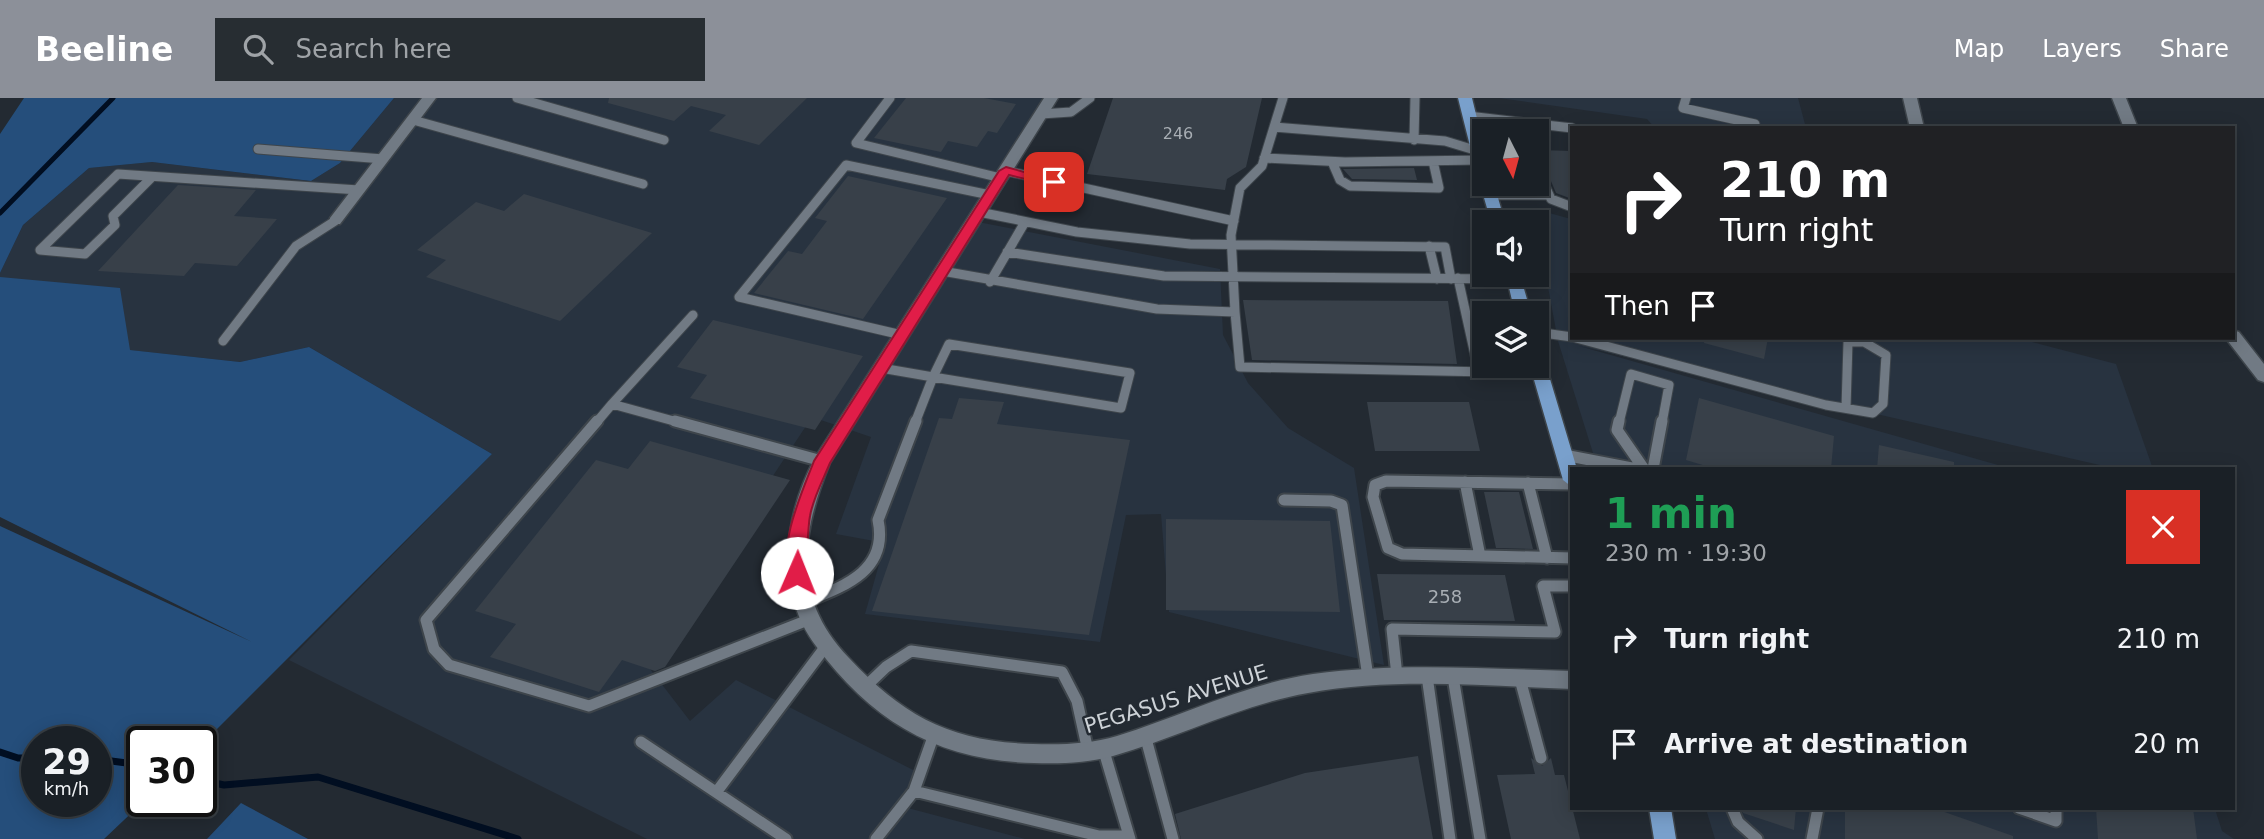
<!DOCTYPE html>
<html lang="en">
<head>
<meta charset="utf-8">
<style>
	:root { --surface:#1a2026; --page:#272d32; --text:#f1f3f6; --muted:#9fa3a7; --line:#383e43; --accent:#8c9099 }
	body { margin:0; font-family:"DejaVu Sans",sans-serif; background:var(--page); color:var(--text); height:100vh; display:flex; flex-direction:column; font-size:26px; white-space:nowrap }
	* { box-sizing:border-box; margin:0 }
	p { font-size:23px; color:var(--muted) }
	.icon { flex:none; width:38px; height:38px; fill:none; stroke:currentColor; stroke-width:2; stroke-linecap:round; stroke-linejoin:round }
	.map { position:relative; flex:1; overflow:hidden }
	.sheet { position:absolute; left:1570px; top:369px; width:665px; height:343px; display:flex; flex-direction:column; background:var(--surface); border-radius:0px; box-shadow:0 4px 18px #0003,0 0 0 2px var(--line) }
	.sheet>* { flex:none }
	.guide { position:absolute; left:1570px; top:28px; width:665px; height:214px; border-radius:0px; box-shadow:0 4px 18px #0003,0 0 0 2px var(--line); background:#202124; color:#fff; overflow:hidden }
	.needle { width:46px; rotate:174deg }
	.buttons { position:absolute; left:1472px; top:21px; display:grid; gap:14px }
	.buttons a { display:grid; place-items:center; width:77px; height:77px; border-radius:0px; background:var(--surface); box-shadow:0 4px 18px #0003,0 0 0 2px var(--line); font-size:35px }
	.speed { position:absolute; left:21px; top:628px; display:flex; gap:14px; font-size:35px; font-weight:700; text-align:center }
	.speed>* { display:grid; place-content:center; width:91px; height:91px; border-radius:50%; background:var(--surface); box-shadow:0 4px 18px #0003,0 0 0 2px var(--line); line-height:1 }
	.speed small { font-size:18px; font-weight:400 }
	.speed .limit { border:4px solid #111; border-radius:10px; background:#fff; color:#111 }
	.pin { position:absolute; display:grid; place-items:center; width:60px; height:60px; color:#fff; margin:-30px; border-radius:14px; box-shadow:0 4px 10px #0006 }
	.me { position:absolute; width:77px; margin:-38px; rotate:1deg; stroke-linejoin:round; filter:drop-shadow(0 0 5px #0008) }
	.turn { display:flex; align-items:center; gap:24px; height:147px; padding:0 35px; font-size:32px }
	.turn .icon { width:91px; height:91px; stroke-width:2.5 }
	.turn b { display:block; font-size:49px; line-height:60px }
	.then { display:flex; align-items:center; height:66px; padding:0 35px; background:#0003; gap:14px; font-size:26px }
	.round { display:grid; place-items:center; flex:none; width:74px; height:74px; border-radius:0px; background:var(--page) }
	.summary { display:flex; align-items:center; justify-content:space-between; height:119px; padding:0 35px }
	h1 { font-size:42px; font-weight:700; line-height:52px; color:#1e9e55 }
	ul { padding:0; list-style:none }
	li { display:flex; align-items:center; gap:21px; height:105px; padding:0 35px }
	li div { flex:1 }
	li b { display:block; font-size:26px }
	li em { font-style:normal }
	header { display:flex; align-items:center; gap:42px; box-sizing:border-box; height:98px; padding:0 35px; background:var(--accent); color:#fff }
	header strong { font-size:33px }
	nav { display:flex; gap:38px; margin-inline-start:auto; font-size:24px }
	.search { width:490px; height:63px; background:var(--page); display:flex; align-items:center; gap:18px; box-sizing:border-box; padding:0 24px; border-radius:0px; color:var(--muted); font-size:26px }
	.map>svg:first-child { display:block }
	.built { fill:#283340 }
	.green { fill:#254e7b; fill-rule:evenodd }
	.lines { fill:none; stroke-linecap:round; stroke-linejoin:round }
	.stream-far1 { stroke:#010e21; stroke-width:5 }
	.stream { stroke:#010e21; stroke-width:7 }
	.building { fill:#384049 }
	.service-far1-casing { stroke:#3e454b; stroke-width:11 }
	.service-casing { stroke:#3e454b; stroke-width:15 }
	.minor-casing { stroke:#3e454b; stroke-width:3 }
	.primary-casing { stroke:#3e454b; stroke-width:3 }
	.service-far1 { stroke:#717a84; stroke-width:9 }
	.service { stroke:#717a84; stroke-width:11 }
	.minor { fill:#717a84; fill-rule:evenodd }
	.primary { fill:#79a0cc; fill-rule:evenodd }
	.route { fill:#e11d48; stroke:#92132f; stroke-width:2 }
	.labels { text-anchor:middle; stroke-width:5; stroke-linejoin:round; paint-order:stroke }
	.far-number-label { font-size:16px; fill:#a8aeb4 }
	.number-label { font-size:18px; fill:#a8aeb4 }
	.street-label { font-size:21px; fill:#cdd2d7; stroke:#232a32 }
</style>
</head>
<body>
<header>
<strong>Beeline</strong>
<div class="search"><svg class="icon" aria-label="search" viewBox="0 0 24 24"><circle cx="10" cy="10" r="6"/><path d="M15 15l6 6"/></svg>Search here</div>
<nav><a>Map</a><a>Layers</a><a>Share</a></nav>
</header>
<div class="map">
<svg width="2264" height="741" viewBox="0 0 2264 741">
	<rect width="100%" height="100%" fill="#232a32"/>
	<path class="built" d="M394,0H1057L978,124L1220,171L1223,237L1248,285L1288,330L1354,370L1384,567L1169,514L1161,416L1126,417L1100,544L865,516L885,445L836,436L871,339L812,319L647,567L690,623L736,582L919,675L904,709L1025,741H647L289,562L492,356L309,249L240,264L129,252L0,179V175L23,127L89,70L152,64L311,83L340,65Z
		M1499,0H1798L1806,30H1655L1647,21Z
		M1531,110L1571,121L1572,240H2017L2116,266L2153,371H2117L1579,248L2012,371H1598L1558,243L1536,124Z
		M1706,711H2215L2222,733L2234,741H1715Z"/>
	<path class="green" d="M24,0H394L340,65L311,83L152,64L89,70L23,127L0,175V36Z
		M0,179L120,190L130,252L240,264L309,249L492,356L201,647V644H142L143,704L104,741H0V428L252,544L0,419ZM37,644H96V704H37Z
		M241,705L308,741H207Z"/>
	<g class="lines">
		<path class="stream-far1" d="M0,115L113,0"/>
		<path class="stream" d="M0,654L18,660H37
			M96,661L142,667
			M201,682L224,687L318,679L518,741"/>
	</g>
	<path class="building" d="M609,0H807L759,47L709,33L726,17L691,8L674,23L608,5Z
		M906,0H984L1016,6L997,35L988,33L977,49L948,43L941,54L874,40Z
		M1113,0H1262L1246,69L1227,81L1225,92L1087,76Z
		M1538,52L1572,53V101L1556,95Z
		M1414,70L1417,82L1352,81L1343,71Z
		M848,78L947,100L863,221L754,195L788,153L802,156L827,123L815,120Z
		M178,87L256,92L234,118L277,121L237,168L195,165L184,178L98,173Z
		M524,96L652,135L560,223L426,179L446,162L417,152L476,104L504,113Z
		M1243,202L1448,203L1457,266L1252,262Z
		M713,222L863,258L815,332L690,300L707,277L677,269Z
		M1705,240H1768L1764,261L1704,245Z
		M959,300L1004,304L997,326L1130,342L1089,537L872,513L939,320L952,321Z
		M1699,300L1834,338L1831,371H1716L1686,362Z
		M1367,304H1469L1480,353H1375Z
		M650,343L790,382L665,569L655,573L622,562L599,594L490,559L516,526L475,513L596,362L628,371Z
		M1879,347L1954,364V371H1877Z
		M1484,394H1519L1533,451L1496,450Z
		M1166,421L1330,423L1340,514L1166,512Z
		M1377,476L1505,477L1515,523L1384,522Z
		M1418,658L1433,741H1181L1175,716L1305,675Z
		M1531,660L1542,668L1551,660L1555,677H1564L1580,741H1511L1497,677L1535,676Z
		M1741,710H1796L1794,732L1743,715Z
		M1845,710H1933L2013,738V741H1845Z
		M2096,710H2193L2197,741H2098Z"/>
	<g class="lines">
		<g class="service-far1-casing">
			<path id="service-far1" d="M517,0L664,42
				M890,0L856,45L1001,80
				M1283,0L1274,29L1445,43L1478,53
				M1686,0L1683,10L1755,26
				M1041,16L1071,14L1090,0
				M1468,18L1572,30
				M413,22L643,86
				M1414,42L1415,0
				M258,51L383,61
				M1264,60L1345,64L1480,62
				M1333,66L1340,82L1350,88L1439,90L1433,63
				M1536,68L1551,101L1572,109
				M1006,73L1234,123
				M152,79L113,118L115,127L85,156L40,152L118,76L359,92
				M1490,97H1545
				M979,114L1077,134L1190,146L1445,149L1451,181
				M1429,148L1437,181
				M1007,154L1164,178L1514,181
				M942,173L1157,211L1235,214L1231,137L1240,90L1262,68L1274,29
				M1458,180L1479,275
				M990,184L1025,124
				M1235,214L1240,269L1541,275
				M1536,234L1572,239
				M902,237L739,199L846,67L990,97
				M1576,240L1826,307L1873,315L1883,306L1886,257L1864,244H1848L1846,310
				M223,243L296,148L335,123
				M949,246L1130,275L1121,310L933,279Z
				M881,270L933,279
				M612,306L693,217
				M596,325L612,306L681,325
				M915,325L933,279
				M1619,325L1631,276L1669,287L1662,325"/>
		</g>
		<g class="service-casing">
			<path id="service" d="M597,323L426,522L434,551L449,567L589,608L808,522
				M675,323L822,363
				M1619,323L1617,332L1644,371
				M1564,357L1637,371
				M1653,371L1662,323
				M1465,384L1480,458
				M1528,385L1547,460
				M1572,386L1386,383L1375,387L1373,399L1388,450L1402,456L1572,460
				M1284,402L1331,403L1342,407L1368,579
				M802,505C842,489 889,474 878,422L916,323
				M1397,578L1392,531L1555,534L1543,488H1572
				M1427,578L1450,741
				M1453,579L1480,741
				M1520,581L1541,660
				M864,590L886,569L911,553L1062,574L1077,603L1088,653
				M1145,637L1173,741
				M641,644L786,741
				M1103,650L1130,741
				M718,692L826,548
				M914,693L1099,738H1129
				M1732,710L1738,724L1757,741
				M2019,710L2056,723V710
				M876,741L914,693L933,639
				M1812,741L1818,710"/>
		</g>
		<g class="minor-casing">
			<path id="minor" d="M422,0H436L340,126H330V120Z
				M1044,0H1058L830,365C801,436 791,500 849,560C904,619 952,644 1033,646C1061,647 1090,646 1117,638C1182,618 1245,586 1313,576C1399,564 1486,571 1572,573V591C1485,588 1394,579 1308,595C1240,607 1179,639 1113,658C1087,665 1060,666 1034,665C939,663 872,624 816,548C774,492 784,417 816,358Z
				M1903,0H1917L1924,30H1910Z
				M2112,0H2126L2138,30H2124Z
				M2233,232L2239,234L2264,266V284L2258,282L2227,242L2226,240H2233Z"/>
		</g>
		<g class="primary-casing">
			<path id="primary" d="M1458,0H1472L1484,49V80L1477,76Z
				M1484,82V86H1494L1505,124H1491L1480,86Z
				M1506,177H1520L1531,215H1515Z
				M1536,255L1544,261L1577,371H1572V389L1563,382L1530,268H1536Z
				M1649,710H1671L1676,741H1654Z"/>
		</g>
		<use href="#service-far1" class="service-far1"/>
		<use href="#service" class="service"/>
		<use href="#minor" class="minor"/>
		<use href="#primary" class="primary"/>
	</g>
	<path class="route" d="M1006,69L1060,84L1054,88L1009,77L830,365C823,382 813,400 810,418C807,433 808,470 803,480H791C776,450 803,392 814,363L999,73Z"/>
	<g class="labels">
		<g class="far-number-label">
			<text x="1178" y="41">246</text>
		</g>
		<g class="number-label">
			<text x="1445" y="505">258</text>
		</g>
		<g class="street-label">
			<text transform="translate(1176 601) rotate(-17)" y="7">PEGASUS AVENUE</text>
		</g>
	</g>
</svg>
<div class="buttons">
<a><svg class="needle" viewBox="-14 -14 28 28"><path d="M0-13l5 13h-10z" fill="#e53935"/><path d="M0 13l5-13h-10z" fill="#9fa3a7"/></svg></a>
<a><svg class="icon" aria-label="sound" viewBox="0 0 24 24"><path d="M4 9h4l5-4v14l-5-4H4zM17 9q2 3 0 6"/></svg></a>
<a><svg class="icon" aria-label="layers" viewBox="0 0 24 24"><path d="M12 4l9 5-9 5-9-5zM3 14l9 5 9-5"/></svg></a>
</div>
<div class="speed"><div>29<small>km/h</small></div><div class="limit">30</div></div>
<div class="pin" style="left:1054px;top:84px;background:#d93025"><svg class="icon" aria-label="arrive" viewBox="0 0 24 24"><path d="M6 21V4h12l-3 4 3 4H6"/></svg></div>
<svg class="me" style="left:797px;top:475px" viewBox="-20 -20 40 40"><circle r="19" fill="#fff"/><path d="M0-13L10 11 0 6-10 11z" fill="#e11d48"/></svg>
<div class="guide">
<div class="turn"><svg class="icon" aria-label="right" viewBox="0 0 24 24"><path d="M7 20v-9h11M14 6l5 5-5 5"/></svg><div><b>210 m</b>Turn right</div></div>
<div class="then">Then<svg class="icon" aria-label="arrive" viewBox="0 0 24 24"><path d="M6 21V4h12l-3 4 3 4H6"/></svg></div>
</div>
<section class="sheet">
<div class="summary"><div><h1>1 min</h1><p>230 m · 19:30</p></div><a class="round" style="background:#d93025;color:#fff"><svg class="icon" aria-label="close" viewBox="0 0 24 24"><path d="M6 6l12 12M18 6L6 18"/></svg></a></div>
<ul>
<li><svg class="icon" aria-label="right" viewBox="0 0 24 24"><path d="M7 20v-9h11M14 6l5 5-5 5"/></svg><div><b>Turn right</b></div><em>210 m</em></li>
<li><svg class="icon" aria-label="arrive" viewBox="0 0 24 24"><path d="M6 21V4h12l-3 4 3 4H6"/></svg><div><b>Arrive at destination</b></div><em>20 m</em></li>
</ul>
</section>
</div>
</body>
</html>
